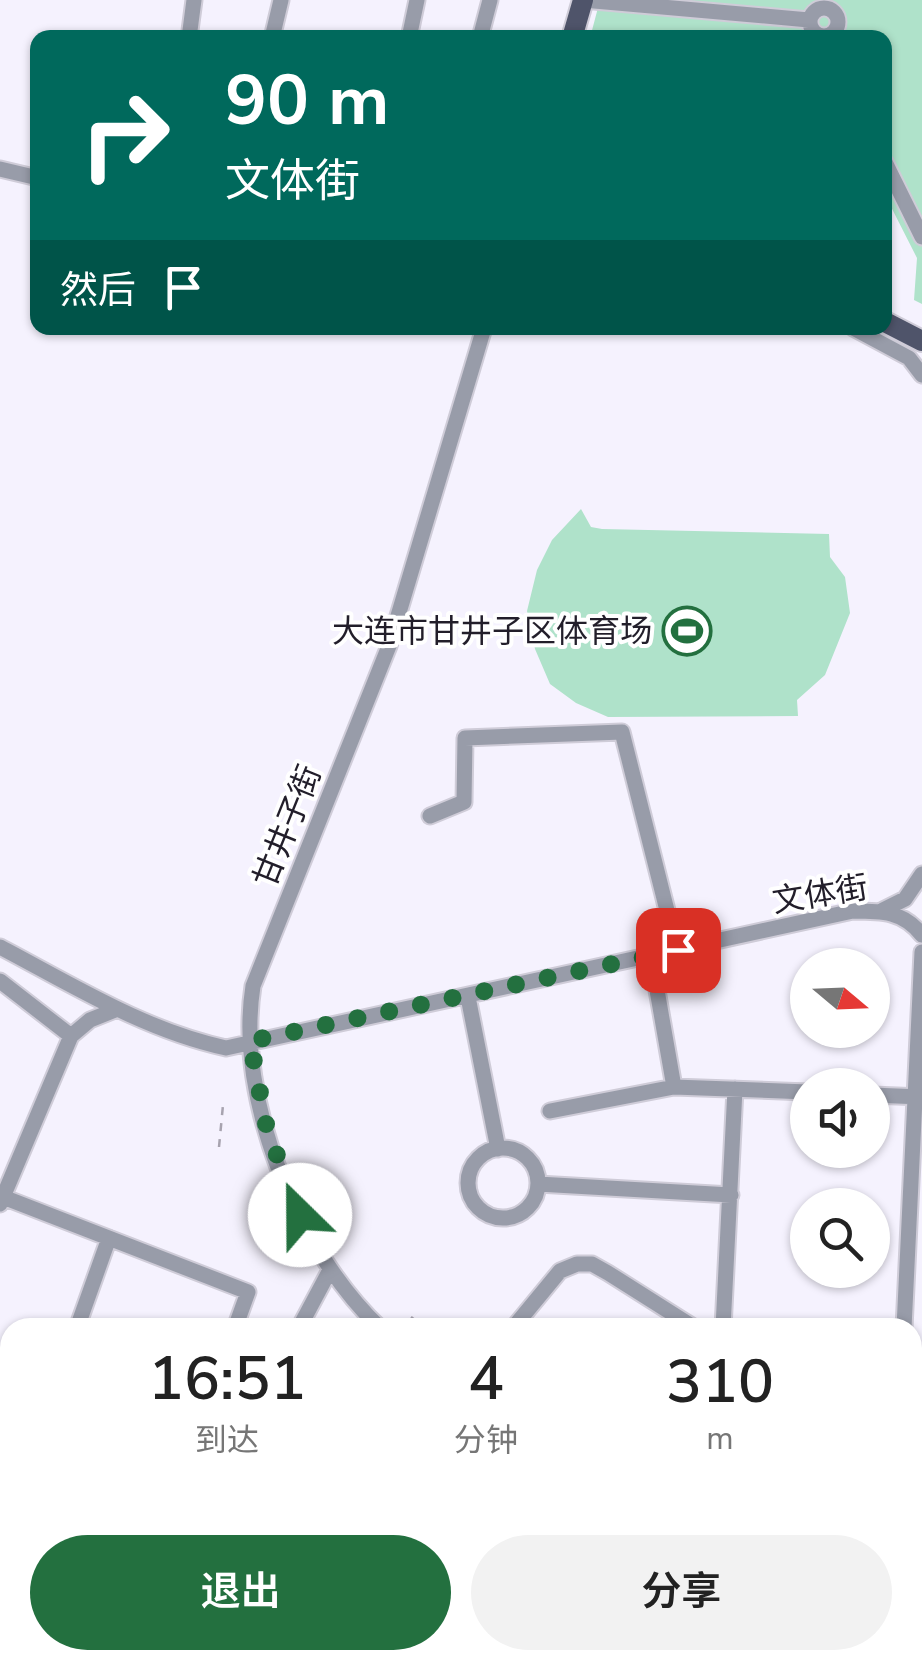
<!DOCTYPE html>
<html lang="zh">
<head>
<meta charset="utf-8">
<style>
	:root { --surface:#fff; --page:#f2f2f2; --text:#222; --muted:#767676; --accent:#23703f }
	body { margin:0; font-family:"Nunito Sans","Noto Sans SC",sans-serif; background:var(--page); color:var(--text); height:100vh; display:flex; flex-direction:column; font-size:38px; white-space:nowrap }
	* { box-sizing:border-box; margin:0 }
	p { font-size:32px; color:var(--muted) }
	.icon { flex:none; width:55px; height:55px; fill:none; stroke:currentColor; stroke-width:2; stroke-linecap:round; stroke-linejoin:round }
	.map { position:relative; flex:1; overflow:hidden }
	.drawer { position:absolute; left:0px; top:1318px; width:922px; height:352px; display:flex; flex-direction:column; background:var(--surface); border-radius:30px 30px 0 0; box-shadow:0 2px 8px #0004 }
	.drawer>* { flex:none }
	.top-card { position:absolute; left:30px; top:30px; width:862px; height:305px; border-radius:20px; box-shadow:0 2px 8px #0004; background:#00695c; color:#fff; overflow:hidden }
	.needle { width:65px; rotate:109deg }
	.tools { position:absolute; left:790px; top:948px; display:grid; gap:20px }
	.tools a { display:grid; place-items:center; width:100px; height:100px; border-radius:50%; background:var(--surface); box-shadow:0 2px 8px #0004; font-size:50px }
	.pin { position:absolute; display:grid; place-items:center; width:85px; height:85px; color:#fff; margin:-42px; border-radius:20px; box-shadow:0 5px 15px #0006 }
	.me { position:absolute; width:110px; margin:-55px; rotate:337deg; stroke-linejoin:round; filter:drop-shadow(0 0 8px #0008) }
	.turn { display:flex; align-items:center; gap:35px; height:210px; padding:0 30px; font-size:45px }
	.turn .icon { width:130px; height:130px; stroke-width:2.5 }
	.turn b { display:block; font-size:70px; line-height:85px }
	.then { display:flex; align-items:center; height:95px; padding:0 30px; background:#0003; gap:20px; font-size:38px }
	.eta { display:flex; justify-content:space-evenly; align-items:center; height:170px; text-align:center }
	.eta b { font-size:60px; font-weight:600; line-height:70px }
	.primary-button { display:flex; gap:20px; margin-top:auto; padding:20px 30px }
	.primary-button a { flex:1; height:115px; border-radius:60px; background:var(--accent); color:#fff; font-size:40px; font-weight:600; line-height:115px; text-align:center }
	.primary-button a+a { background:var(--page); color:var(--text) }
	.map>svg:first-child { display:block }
	.green { fill:#afe2ca }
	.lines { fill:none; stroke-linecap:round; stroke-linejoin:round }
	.minor-casing { stroke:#cfccd8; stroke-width:19 }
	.major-casing { stroke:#cfccd8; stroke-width:24 }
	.path { stroke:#a7a3af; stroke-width:2.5; stroke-dasharray:8 8; stroke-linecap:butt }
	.minor { stroke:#989ca9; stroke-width:15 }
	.major { stroke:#4f546a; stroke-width:20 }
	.route { stroke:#23703f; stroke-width:18; stroke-dasharray:0 32.4 }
	.labels { text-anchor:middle; stroke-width:8; stroke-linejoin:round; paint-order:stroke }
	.poi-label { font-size:32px; fill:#221e2a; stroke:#fff; text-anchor:end }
	.street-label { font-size:32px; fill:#221e2a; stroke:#fff }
</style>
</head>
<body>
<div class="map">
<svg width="922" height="1669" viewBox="0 0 922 1669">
	<rect width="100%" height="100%" fill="#f5f2fe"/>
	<path class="green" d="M600,0H922V304L914,300L917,258L885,195V38H590Z
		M581,509L591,527L602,529L829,534L830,557L845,577L850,613L825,675L797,700L798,716L608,717L576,703L550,684L535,649L527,611L537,570L552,540Z"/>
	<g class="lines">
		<g class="minor-casing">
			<path id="minor" d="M583,0L809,20
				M810 22a14 14 0 1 1 28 0a14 14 0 1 1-28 0Z
				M189,38L194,0
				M272,38L281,0
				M409,38L417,0
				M480,38L490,0
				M885,162L922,237
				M0,169L38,178
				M853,328L909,358L922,375
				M430,816L464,802L465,738L622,732L677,950
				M883,910L905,899L922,874
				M0,947C74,986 144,1030 226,1048L853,911C882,911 903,911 922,935
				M651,956L674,1087
				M0,981L71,1036
				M468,997L498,1149
				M872,1095L922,1097
				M550,1111L674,1087L808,1092
				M468 1183a35 35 0 1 1 70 0a35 35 0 1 1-70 0Z
				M538,1184L731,1195
				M3,1197L248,1292L235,1328
				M0,1204L71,1036L90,1020L115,1010
				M77,1328L109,1238
				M299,1328L330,1270
				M380,1328C298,1250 235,1099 253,986L389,646L484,328
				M513,1328L560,1271L577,1264H592L608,1273L695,1328
				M723,1328L735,1089
				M904,1328L922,952
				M0,1426L10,1430
				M912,1481L922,1488
				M912,1497L922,1537
				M0,1567L10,1540
				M95,1660L125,1669
				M197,1660L199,1669
				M834,1660L847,1669
				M424,1669L430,1660"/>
		</g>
		<g class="major-casing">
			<path id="major" d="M572,38L583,0
				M885,322L922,341"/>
		</g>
		<path class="path" d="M219,1147L223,1105
			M411,1317L425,1328"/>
		<use href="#minor" class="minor"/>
		<use href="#major" class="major"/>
	</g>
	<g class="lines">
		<path class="route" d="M300,1215L267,1129L250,1041L678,950"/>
	</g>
	<defs>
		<g id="stadium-ring" transform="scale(2.5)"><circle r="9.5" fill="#fff" stroke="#23703f" stroke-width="1.5"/><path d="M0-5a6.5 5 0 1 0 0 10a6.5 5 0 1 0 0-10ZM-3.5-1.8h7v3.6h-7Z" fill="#23703f"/></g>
	</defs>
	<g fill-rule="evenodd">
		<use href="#stadium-ring" x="687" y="631"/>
	</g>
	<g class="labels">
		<g class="poi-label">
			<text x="652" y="642">大连市甘井子区体育场</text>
		</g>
		<g class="street-label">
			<text transform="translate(287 826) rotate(-68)" y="11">甘井子街</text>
			<text transform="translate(820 894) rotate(-9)" y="11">文体街</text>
		</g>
	</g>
</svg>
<div class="tools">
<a><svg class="needle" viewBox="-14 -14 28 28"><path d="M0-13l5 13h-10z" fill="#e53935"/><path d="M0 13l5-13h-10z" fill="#767676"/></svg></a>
<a><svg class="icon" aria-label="sound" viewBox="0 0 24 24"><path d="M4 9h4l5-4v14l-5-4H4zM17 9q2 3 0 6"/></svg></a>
<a><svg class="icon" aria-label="search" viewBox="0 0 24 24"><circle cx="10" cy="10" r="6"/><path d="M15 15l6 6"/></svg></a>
</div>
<div class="pin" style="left:678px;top:950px;background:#d93025"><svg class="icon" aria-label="arrive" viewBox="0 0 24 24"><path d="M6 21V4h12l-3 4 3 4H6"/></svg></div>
<svg class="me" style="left:300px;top:1215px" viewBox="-20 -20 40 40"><circle r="19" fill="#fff"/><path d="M0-13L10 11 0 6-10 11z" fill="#23703f"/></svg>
<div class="top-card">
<div class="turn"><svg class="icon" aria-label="right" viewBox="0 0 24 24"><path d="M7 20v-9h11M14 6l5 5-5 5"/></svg><div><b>90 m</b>文体街</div></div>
<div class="then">然后<svg class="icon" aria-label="arrive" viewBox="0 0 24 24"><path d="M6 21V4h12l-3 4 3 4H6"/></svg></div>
</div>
<section class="drawer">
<div class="eta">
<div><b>16:51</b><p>到达</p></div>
<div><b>4</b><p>分钟</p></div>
<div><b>310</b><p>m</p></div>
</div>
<div class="primary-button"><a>退出</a><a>分享</a></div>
</section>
</div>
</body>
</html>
